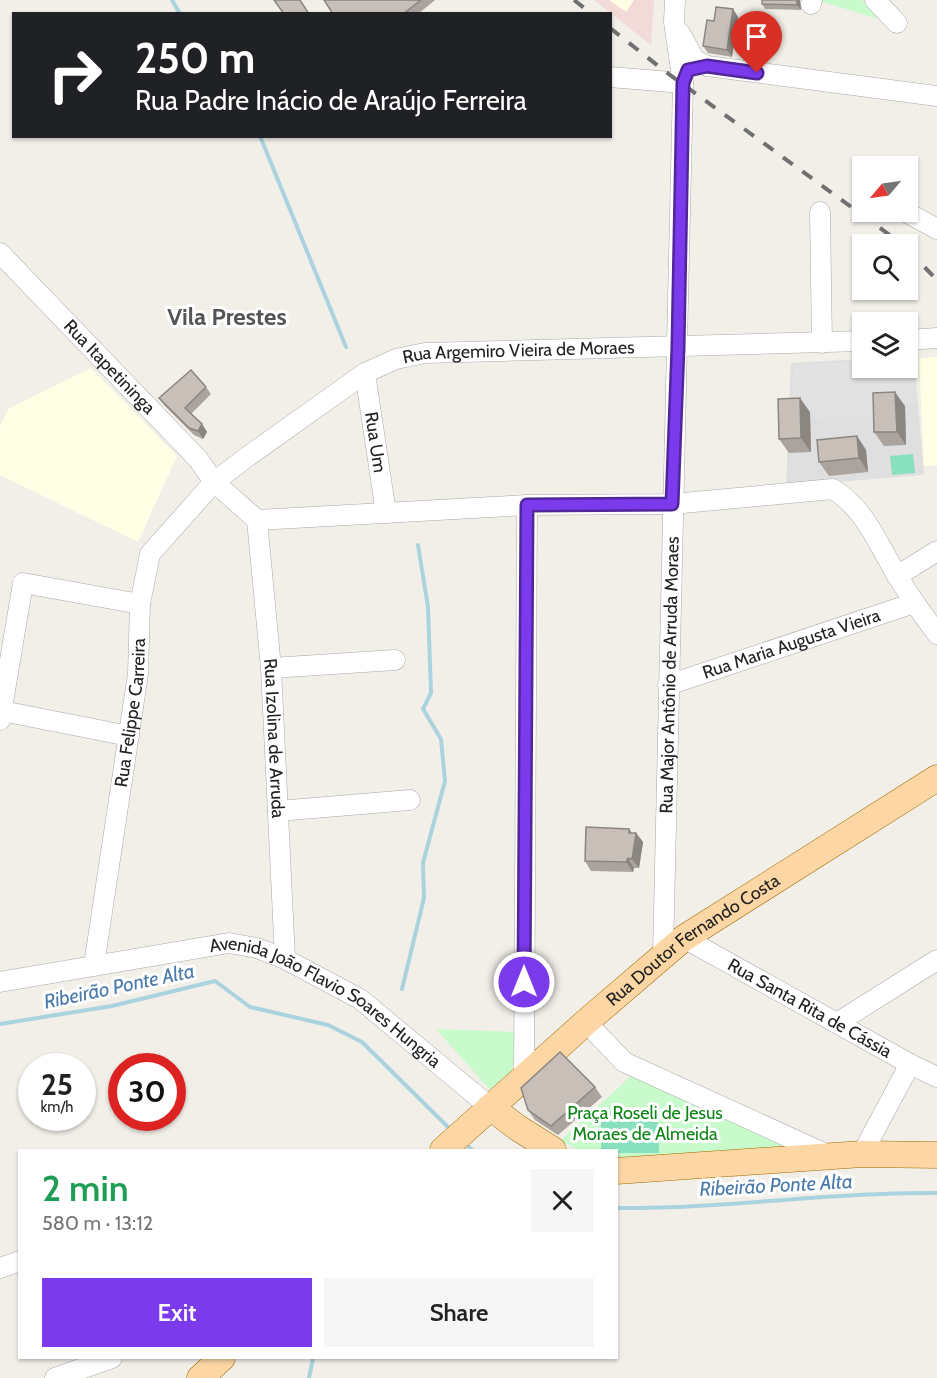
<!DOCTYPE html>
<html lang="en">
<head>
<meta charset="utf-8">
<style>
	:root { --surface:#fff; --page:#f6f6f6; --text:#222; --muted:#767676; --accent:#7c3aed }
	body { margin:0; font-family:Cabin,sans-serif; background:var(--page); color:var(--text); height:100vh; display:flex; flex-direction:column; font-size:22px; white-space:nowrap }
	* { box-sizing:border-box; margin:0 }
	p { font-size:20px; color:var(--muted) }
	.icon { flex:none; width:33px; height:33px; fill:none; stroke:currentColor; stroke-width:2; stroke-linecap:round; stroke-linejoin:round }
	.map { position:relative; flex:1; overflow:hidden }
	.sheet { position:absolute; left:18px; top:1149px; width:600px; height:210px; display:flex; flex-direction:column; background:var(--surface); border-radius:0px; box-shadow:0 2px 4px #0004 }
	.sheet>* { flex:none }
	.hud { position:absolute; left:12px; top:12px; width:600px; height:126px; border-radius:0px; box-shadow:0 2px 4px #0004; background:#202124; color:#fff; overflow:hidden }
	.needle { width:39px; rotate:241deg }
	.fabs { position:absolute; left:852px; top:156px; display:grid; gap:12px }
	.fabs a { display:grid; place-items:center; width:66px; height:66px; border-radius:0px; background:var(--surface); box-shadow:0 2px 4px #0004; font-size:30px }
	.speed { position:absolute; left:18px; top:1053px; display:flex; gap:12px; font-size:30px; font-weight:700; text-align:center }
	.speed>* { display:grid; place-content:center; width:78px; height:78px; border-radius:50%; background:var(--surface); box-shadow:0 2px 4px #0004; line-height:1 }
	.speed small { font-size:15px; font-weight:400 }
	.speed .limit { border:9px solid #d22; background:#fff; color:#111 }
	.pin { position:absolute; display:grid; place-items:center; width:51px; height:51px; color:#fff; margin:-62px -26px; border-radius:50% 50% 50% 0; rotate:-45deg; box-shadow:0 0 6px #0007 }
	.pin .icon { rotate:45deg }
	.me { position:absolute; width:66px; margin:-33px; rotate:0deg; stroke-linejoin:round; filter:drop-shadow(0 0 4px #0008) }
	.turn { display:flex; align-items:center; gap:21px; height:126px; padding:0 24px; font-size:27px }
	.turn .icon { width:78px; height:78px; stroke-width:2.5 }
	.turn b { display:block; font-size:42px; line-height:51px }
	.round { display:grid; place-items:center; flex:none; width:63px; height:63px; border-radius:0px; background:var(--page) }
	.headline { display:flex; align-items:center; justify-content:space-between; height:102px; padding:0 24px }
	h1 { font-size:36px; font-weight:600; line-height:45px; color:#1e9e55 }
	.button { display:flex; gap:12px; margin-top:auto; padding:12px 24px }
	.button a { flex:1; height:69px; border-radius:0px; background:var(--accent); color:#fff; font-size:24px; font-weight:600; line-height:69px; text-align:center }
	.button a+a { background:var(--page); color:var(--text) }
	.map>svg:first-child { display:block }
	.residential { fill:#e0dfdf }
	.commercial { fill:#f2dad9 }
	.education { fill:#ffffe5 }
	.park { fill:#c8facc }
	.pitch { fill:#88e0be }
	.parking { fill:#e2e2e2 }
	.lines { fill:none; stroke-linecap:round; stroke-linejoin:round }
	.stream { stroke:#aad3df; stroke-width:4 }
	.minor-casing { stroke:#a9a9a9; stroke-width:21 }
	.major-casing { stroke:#a06b00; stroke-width:27 }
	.minor { stroke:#fff; stroke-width:20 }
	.major { stroke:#fcd6a4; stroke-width:26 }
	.rail { stroke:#707070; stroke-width:4; stroke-dasharray:12 12; stroke-linecap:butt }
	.wall { fill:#aba49e }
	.shaded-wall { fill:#8b8681 }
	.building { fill:#c7bfb8; stroke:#8b8681; stroke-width:1.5 }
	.route-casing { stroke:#51269a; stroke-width:15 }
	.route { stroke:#7c3aed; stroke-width:10 }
	.labels { text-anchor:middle; stroke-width:6; stroke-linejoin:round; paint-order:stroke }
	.street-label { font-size:18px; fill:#222; stroke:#fff }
	.park-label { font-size:18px; fill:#0c8416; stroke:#fff }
	.water-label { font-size:20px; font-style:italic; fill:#4a7aab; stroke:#fff }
	.district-label { font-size:24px; font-weight:bold; fill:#555; stroke:#fff }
</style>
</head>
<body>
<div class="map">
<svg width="937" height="1378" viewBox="0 0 937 1378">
	<rect width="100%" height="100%" fill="#f2efe9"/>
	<path class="residential" d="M908,357H914L924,475L786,486L791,363L862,359V368H908Z"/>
	<path class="commercial" d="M594,0H654L651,45Z"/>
	<path class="education" d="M609,0H634L626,12Z
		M937,357V465L924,466L919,358Z
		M91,368L177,456L138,542L0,475V427L8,409Z"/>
	<path class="park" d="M820,0H862L878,19L820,1Z
		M436,1029L514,1032C514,1058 518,1078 492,1092Z
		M632,1075L792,1149L617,1162L616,1150H578L561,1140Z"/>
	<path class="pitch" d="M913,454L915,473L892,475L890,456Z
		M601,1111H658L659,1153H617L616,1150H601Z"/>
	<path class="parking" d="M914,357L917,402L879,406V415L817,418L816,407L792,408L794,365L862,361V368H908V358Z"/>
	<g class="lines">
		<path class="stream" d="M172,0L180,14
			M260,136L346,347
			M402,989L424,898L423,863L445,781L441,739L423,709L431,693L428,607L418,545
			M0,1024L112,1006L215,981L250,1007L328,1025L362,1042L451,1130
			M465,1143L472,1150
			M616,1208C724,1209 830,1192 937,1193
			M309,1378L313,1358"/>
		<g class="minor-casing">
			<g id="minor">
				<path d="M875,0L897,23"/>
				<path d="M811,4L812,0"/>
				<path d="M680,33L694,59L707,66L937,96"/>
				<path d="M610,77L683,83"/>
				<path d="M820,212L822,343"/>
				<path d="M906,212L937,229"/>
				<path id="s1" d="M0,253L198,459L214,482L257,520L527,505L672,504L833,489C867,511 877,543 898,577C910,597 923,615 937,634"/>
				<path d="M908,340L937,338"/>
				<path id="s2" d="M365,373L386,513"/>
				<path id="s3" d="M257,520L271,668L285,959"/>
				<path d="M897,576L937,551"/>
				<path d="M271,668L395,660"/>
				<path id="s4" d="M668,685L914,603"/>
				<path d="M2,711L129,736"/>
				<path d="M0,720L23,583L140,604"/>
				<path d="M278,811L410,800"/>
				<path id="s5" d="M684,938L910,1064L937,1077"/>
				<path id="s6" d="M663,955L683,83L674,22L675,0"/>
				<path id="s7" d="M94,965L138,674L140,604L150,554L214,482L247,457L365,373L396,359L425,353L862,341"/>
				<path id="s8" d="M0,982L229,943L257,948L285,959L360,999L490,1107"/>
				<path d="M586,1022L624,1062L828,1155"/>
				<path d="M837,1023L937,960"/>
				<path d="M524,1077L527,505"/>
				<path d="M862,1154L910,1064"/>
				<path d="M0,1268L20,1261"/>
				<path d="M55,1378L112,1358"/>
			</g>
		</g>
		<g class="major-casing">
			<g id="major">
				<path d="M490,1107L518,1128L553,1150"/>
				<path id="s9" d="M443,1150L586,1022L684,938L937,778"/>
				<path d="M616,1171L862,1154L937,1155"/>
				<path d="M200,1378L222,1358"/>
			</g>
		</g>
		<use href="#minor" class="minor"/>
		<use href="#major" class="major"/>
		<path class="rail" d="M574,0L592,14
			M610,28L666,72L902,244
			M908,250L937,280"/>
	</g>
	<path class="wall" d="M324,0H435L418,14H333Z
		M762,0H800L801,10L765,9L762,4Z
		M733,9L738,17L732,57L708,53L703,46L714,21Z
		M206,387L211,394L191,414L202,424L207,432L203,439L194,435L164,405L159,398Z
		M905,406L906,445L884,446L874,432Z
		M810,412L811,452L789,453L779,439Z
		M857,436L866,450L868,472L829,476L819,462Z
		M629,829L632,833H636L643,842L639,868H634L633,872L591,871L585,861Z
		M595,1087L602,1097L558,1135L535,1120L528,1110Z"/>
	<path class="shaded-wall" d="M797,0H800L801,10L797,5Z
		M733,9L738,17L732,57L727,50Z
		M895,392L905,406L906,445L897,432Z
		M800,398L810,412L811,452L801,438Z
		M202,424L207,432L203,439L198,431Z
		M857,436L866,450L868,472L859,458Z
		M629,829L635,838L636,833L643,842L639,868L632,859Z
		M628,858L634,868L633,872L626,862Z"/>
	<path class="building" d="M274,0H300L309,14H284Z
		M324,0H421L403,14H333Z
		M762,0H797V5L762,4Z
		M716,7L733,9L727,50L703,46L707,20L714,21Z
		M191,370L206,387L185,408L202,424L198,431L189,428L159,398Z
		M895,392L897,432H874L873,393Z
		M800,398L801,438L779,439L778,399Z
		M857,436L859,458L819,462L817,440Z
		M586,827L629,829V833H636L632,859L628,858L626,862L585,861Z
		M560,1052L595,1087L551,1126L528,1110L521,1088Z"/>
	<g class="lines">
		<g class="route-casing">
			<path id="route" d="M524,982L527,505L672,504L678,347L683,83L688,70L707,66L757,73"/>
		</g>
		<use href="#route" class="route"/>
	</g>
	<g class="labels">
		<g class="street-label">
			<text dy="6" stroke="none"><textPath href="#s7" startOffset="855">Rua Argemiro Vieira de Moraes</textPath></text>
			<text dy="6" stroke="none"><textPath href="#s1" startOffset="158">Rua Itapetininga</textPath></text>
			<text dy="6" stroke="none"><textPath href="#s2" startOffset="70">Rua Um</textPath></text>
			<text dy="6" stroke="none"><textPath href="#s4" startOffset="130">Rua Maria Augusta Vieira</textPath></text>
			<text dy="6" stroke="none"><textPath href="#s6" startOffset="280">Rua Major Antônio de Arruda Moraes</textPath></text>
			<text dy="6" stroke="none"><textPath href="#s7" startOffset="255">Rua Felippe Carreira</textPath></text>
			<text dy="6" stroke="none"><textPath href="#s3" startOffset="219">Rua Izolina de Arruda</textPath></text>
			<text dy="6" stroke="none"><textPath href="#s9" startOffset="327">Rua Doutor Fernando Costa</textPath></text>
			<text dy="6" stroke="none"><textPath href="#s8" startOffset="345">Avenida João Flavio Soares Hungria</textPath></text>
			<text dy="6" stroke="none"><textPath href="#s5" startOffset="144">Rua Santa Rita de Cássia</textPath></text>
		</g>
		<g class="park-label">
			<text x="645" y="1119">Praça Roseli de Jesus<tspan x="645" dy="21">Moraes de Almeida</tspan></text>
		</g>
		<g class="water-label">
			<text transform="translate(119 986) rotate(-12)" y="7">Ribeirão Ponte Alta</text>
			<text transform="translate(776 1185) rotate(-3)" y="7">Ribeirão Ponte Alta</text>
		</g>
		<g class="district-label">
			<text x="227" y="325">Vila Prestes</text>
		</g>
	</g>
</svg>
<div class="fabs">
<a><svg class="needle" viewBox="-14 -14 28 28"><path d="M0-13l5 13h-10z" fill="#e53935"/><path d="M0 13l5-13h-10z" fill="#767676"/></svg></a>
<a><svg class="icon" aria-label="search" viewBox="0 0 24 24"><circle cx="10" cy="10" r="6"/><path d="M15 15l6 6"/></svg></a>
<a><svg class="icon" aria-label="layers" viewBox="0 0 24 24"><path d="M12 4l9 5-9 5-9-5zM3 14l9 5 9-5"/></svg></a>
</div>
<div class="speed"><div>25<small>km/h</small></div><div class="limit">30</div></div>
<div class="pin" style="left:757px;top:73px;background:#d93025"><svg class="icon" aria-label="arrive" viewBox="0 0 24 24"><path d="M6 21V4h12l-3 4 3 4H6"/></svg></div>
<svg class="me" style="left:524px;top:982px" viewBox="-20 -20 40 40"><circle r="17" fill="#7c3aed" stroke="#fff" stroke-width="3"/><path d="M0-11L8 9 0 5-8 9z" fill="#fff"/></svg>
<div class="hud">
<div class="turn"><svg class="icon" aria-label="right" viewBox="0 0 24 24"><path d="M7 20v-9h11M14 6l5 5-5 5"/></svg><div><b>250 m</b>Rua Padre Inácio de Araújo Ferreira</div></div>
</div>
<section class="sheet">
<div class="headline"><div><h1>2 min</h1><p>580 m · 13:12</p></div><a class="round"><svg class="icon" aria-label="close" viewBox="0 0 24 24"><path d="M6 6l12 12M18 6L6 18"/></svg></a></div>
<div class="button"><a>Exit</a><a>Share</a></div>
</section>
</div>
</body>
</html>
